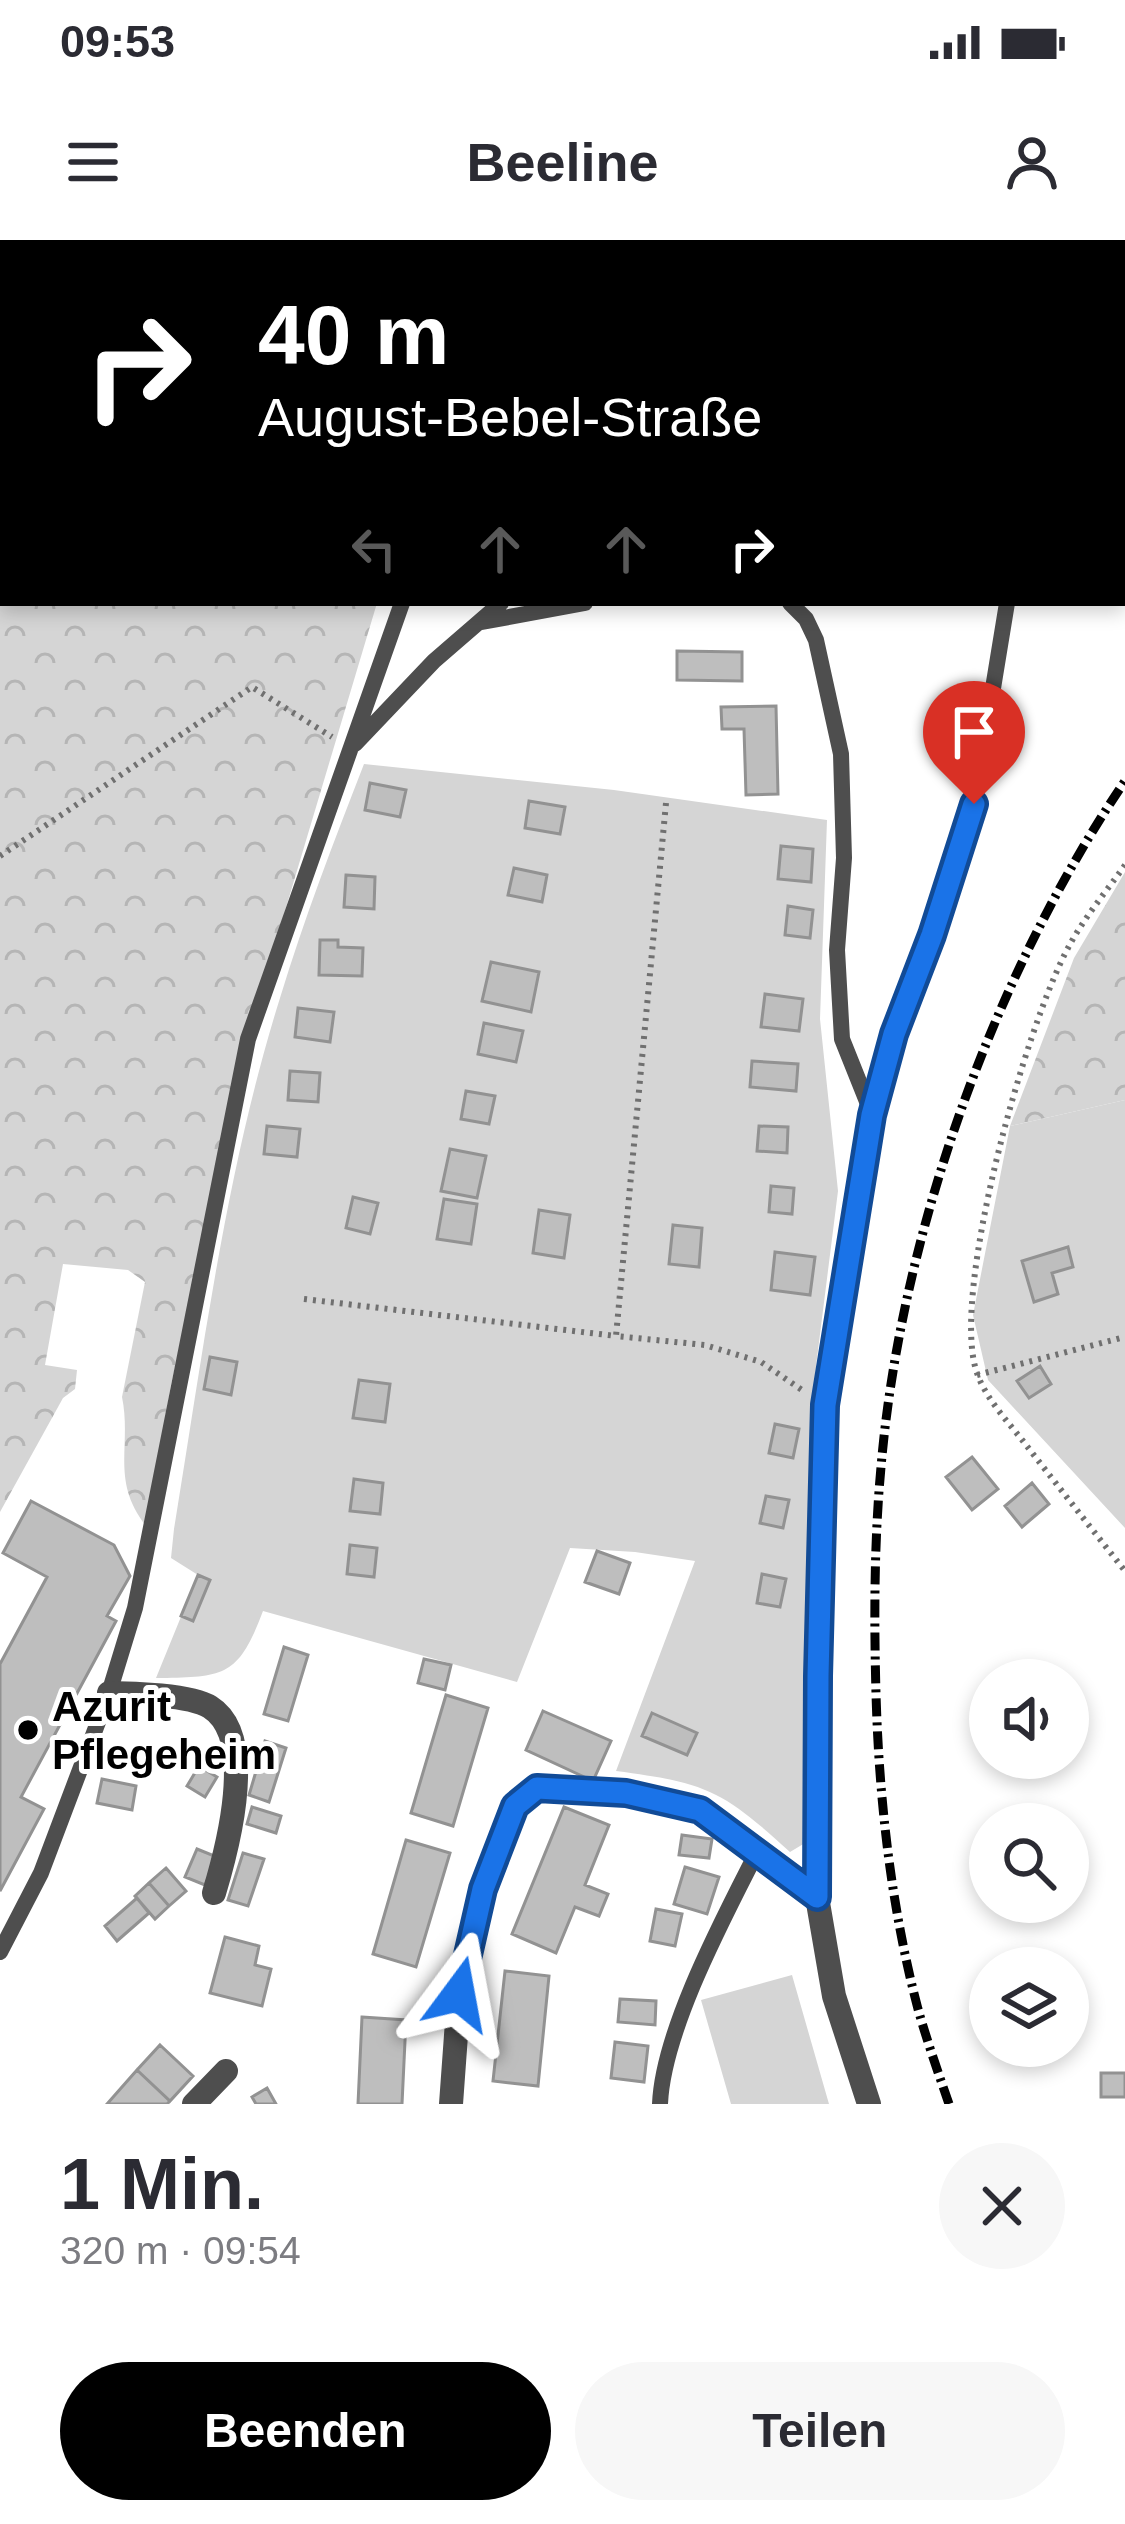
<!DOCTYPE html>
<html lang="de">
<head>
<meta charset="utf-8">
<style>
	:root { --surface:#fff; --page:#f7f7f7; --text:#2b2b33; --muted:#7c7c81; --accent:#000 }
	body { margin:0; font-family:Arial,sans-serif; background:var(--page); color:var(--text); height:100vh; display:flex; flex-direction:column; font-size:45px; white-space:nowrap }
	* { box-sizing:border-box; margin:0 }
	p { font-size:39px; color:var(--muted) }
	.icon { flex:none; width:66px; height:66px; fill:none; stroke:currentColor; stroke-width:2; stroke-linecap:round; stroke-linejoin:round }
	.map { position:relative; height:1864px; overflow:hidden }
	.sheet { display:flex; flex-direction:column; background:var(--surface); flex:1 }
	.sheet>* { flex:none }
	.guide { position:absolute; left:0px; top:0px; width:1125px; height:366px; box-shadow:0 6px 18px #0003; background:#000; color:#fff; overflow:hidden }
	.fabs { position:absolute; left:969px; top:1419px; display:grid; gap:24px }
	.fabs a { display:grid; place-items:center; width:120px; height:120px; border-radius:50%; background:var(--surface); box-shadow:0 6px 18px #0003; font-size:60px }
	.pin { position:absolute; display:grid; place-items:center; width:102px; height:102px; color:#fff; margin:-123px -51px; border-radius:50% 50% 50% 0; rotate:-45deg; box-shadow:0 0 12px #0007 }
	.pin .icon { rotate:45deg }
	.me { position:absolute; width:132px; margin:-66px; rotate:13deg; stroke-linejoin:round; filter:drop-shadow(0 0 9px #0008) }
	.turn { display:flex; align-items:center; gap:42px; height:252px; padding:0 60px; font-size:54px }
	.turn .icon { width:156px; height:156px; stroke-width:2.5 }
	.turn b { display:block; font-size:84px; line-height:102px }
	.lanes { display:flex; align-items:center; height:114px; padding:0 60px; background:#0003; justify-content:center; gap:60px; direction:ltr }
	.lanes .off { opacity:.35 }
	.round { display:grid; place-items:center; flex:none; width:126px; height:126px; border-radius:63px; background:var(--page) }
	.headline { display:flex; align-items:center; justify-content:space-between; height:204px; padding:0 60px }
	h1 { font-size:72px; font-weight:800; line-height:90px }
	.primary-button { display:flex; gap:24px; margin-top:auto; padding:24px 60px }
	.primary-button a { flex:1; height:138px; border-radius:72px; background:var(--accent); color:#fff; font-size:48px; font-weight:800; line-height:138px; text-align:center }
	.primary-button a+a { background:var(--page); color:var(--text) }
	.status { display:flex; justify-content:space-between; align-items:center; height:84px; padding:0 60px; background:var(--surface); direction:ltr }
	.status svg { height:33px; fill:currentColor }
	header { display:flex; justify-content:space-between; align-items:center; height:156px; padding:0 60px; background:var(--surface); font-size:54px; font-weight:800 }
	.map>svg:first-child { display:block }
	.forest { fill:url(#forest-crowns) }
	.garden { fill:#d5d5d5 }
	.building { fill:#bebebe; stroke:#929292; stroke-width:3 }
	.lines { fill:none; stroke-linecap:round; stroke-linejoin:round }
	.path { stroke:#707070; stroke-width:6; stroke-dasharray:3 6; stroke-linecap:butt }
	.service { stroke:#4e4e4e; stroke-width:16 }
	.minor { stroke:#4e4e4e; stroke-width:24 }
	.rail { stroke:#000; stroke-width:9; stroke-dasharray:18 6 3 6; stroke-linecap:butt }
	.route-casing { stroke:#114b97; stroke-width:30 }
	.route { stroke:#1a73e8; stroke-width:21 }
	.poi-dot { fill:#000; stroke:#fff; stroke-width:4.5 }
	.labels { text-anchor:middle; stroke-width:10; stroke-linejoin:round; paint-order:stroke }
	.poi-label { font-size:42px; font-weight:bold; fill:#000; stroke:#fff; text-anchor:start }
</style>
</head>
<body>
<div class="status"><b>09:53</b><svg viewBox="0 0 49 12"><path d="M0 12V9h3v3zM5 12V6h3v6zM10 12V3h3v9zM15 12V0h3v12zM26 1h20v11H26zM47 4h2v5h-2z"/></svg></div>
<header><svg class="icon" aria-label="menu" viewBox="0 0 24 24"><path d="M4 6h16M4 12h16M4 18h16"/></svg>Beeline<svg class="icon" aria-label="person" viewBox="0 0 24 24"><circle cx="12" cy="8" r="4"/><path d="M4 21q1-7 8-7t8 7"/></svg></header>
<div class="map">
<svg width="1125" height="1864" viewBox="0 0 1125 1864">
	<defs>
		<pattern id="forest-crowns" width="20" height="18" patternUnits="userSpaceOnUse" patternTransform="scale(3)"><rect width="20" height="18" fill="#d5d5d5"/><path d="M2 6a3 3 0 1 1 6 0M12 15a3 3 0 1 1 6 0" fill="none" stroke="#b5b5b5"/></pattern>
	</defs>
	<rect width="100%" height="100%" fill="#fff"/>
	<path class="forest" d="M0,0H603L3,3V363H377L247,798L171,1145L146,1286C110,1240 132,1206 122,1157L145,1042L128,1030L63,1024L45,1125L77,1130L75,1149L63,1158L0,1272Z
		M1125,632V860L1010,886L1074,718Z"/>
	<path class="garden" d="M364,524L614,550L827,580L820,779L838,951L816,1126L807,1292L805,1603L790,1612C722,1550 707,1543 616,1531L695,1321L635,1312L570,1308L517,1442L263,1371C238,1437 225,1437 156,1438L198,1335L171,1318L174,1289C203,1112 226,930 280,758C304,679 334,601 364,524Z
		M1125,860V1288L988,1140L973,1075L1010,886Z
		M792,1735L829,1864H731L701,1760Z"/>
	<path class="building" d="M868,0H947L953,3H866Z
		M677,411L742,412V441L677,440Z
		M776,466L778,554L746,555L744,489H722L721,467Z
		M370,543L406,550L400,577L365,570Z
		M529,561L565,567L560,594L525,588Z
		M781,606L813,609L811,642L778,639Z
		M514,628L547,635L542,662L508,655Z
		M346,635L375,637L374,669L344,667Z
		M788,666L813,670L810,698L785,695Z
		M320,700H338V707L363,708L362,736L319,735Z
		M491,722L539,732L531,772L482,761Z
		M765,754L803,759L799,791L761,787Z
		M298,768L334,772L330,802L295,797Z
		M484,783L523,791L516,822L478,814Z
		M752,821L798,824L796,851L750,847Z
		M290,831L320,833L318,862L288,860Z
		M466,851L495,856L489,884L461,879Z
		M267,886L300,889L297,917L264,914Z
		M759,886L788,887L787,913L757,911Z
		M450,909L486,916L477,958L441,951Z
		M771,946L794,948L792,974L769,972Z
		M353,957L378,963L370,994L346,988Z
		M444,959L477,964L471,1004L437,999Z
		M539,970L570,975L564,1018L533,1013Z
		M673,985L702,988L699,1027L669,1024Z
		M1068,1007L1073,1027L1052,1033L1058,1054L1034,1062L1022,1021Z
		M775,1012L815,1017L810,1055L771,1050Z
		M210,1117L237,1122L231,1155L204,1149Z
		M1040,1126L1051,1144L1029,1158L1017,1141Z
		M359,1140L390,1144L385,1182L353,1178Z
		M775,1184L799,1189L793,1218L769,1213Z
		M972,1217L998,1249L972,1270L946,1237Z
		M354,1239L383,1243L380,1274L350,1271Z
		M1032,1243L1049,1264L1022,1287L1005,1266Z
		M766,1256L789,1260L783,1288L760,1283Z
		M31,1261L114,1305L130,1336L107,1376L116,1381L21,1557L44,1569L0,1651V1424L47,1337L3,1313Z
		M350,1305L377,1308L374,1337L347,1334Z
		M597,1311L630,1323L619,1354L585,1342Z
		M762,1334L786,1339L780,1367L757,1363Z
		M198,1335L210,1340L193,1381L181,1376Z
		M284,1407L308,1415L288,1481L264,1474Z
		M424,1419L451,1425L445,1450L418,1443Z
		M446,1455L488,1468L453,1586L411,1573Z
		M543,1471L611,1501L593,1541L526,1510Z
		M652,1473L697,1493L687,1515L642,1496Z
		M265,1501L286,1508L269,1562L249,1555Z
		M199,1526L217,1537L205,1557L187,1546Z
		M102,1539L136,1546L132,1570L97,1563Z
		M252,1567L281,1576L276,1593L247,1584Z
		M564,1567L609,1585L585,1645L608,1654L599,1676L575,1667L556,1713L512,1694Z
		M682,1595L712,1599L709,1618L679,1615Z
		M406,1600L450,1613L416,1727L373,1714Z
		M197,1609L217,1617L205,1645L185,1637Z
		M243,1613L264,1619L248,1666L228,1660Z
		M685,1627L719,1637L707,1674L674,1664Z
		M166,1628L186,1651L169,1666L149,1643Z
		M149,1643L169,1666L155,1679L135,1656Z
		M137,1658L149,1673L117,1701L105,1686Z
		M656,1669L682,1674L675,1706L650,1701Z
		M225,1697L259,1706L255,1725L271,1729L262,1766L210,1753Z
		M505,1731L549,1736L538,1846L493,1841Z
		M620,1759L656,1761L655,1785L618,1782Z
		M362,1777L406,1780L402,1864H358Z
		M615,1802L648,1806L644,1842L611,1838Z
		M160,1805L193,1836L170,1861L137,1830Z
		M137,1830L170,1861L167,1864H107Z
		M1101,1833H1125V1857H1101Z
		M267,1848L276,1864H256L252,1857Z"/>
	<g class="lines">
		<path class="path" d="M666,563L616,1096L705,1105L761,1122L802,1150
			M0,616L252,447L332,497
			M1125,625C1106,652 1083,679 1068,708C1027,783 949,1055 977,1133C985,1157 1007,1181 1023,1201C1057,1245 1091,1288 1125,1331
			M304,1059L616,1096
			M977,1135L1125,1097"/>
		<path class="service" d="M586,3L587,0
			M1083,3L1084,0
			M790,363L806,379L816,400L841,514L844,618L837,710L842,799L872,874
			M482,382L585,363
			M355,504L434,421L501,363
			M974,564L1007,363
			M0,1712L41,1633L109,1453L135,1368L248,799L402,363
			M660,1864C663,1791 723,1679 757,1612"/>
		<path class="minor" d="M109,1453C132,1453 191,1455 210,1467C258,1497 227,1610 214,1653
			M194,1864L226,1831
			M451,1864L459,1754L483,1649L515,1566L537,1548L626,1553L700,1570L817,1657
			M869,1864L834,1756L817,1657L818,1436L825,1165L872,875L894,794L932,695L974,564"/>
		<path class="rail" d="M949,1864C938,1832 927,1801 918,1769C891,1667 879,1559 876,1454C874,1379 874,1303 881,1227C901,994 994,734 1125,541"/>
	</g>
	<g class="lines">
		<g class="route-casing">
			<path id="route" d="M459,1754L483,1649L515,1566L537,1548L626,1553L700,1570L817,1657L818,1436L825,1165L872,875L894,794L932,695L974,564"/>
		</g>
		<use href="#route" class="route"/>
	</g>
	<circle class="poi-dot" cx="28" cy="1490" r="12"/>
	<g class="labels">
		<g class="poi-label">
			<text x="52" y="1481">Azurit<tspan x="52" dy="48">Pflegeheim</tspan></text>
		</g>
	</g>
</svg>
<div class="fabs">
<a><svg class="icon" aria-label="sound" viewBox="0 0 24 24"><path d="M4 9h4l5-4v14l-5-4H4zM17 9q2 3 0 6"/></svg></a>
<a><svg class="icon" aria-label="search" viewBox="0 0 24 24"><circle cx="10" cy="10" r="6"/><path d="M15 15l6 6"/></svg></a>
<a><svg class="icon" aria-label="layers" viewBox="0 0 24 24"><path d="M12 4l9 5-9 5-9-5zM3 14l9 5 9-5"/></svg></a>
</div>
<div class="pin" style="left:974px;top:564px;background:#d93025"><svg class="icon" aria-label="arrive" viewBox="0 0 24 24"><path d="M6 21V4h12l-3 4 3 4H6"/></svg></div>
<svg class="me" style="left:459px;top:1754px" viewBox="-20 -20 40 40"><path d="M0-17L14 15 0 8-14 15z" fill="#1a73e8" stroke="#fff" stroke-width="4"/></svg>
<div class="guide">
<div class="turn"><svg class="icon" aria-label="right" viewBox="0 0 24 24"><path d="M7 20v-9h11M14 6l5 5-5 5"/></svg><div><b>40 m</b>August-Bebel-Straße</div></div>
<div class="lanes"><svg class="icon off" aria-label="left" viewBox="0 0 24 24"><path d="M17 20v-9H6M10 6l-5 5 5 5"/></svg><svg class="icon off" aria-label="ahead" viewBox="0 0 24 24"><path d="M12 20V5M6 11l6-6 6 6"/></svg><svg class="icon off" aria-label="ahead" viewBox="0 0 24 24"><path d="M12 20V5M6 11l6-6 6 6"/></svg><svg class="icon" aria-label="right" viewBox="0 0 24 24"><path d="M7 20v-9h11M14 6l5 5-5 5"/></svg></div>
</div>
</div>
<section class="sheet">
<div class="headline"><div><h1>1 Min.</h1><p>320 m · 09:54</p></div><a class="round"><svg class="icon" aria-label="close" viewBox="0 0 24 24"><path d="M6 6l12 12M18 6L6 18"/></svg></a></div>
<div class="primary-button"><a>Beenden</a><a>Teilen</a></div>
</section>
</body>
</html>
